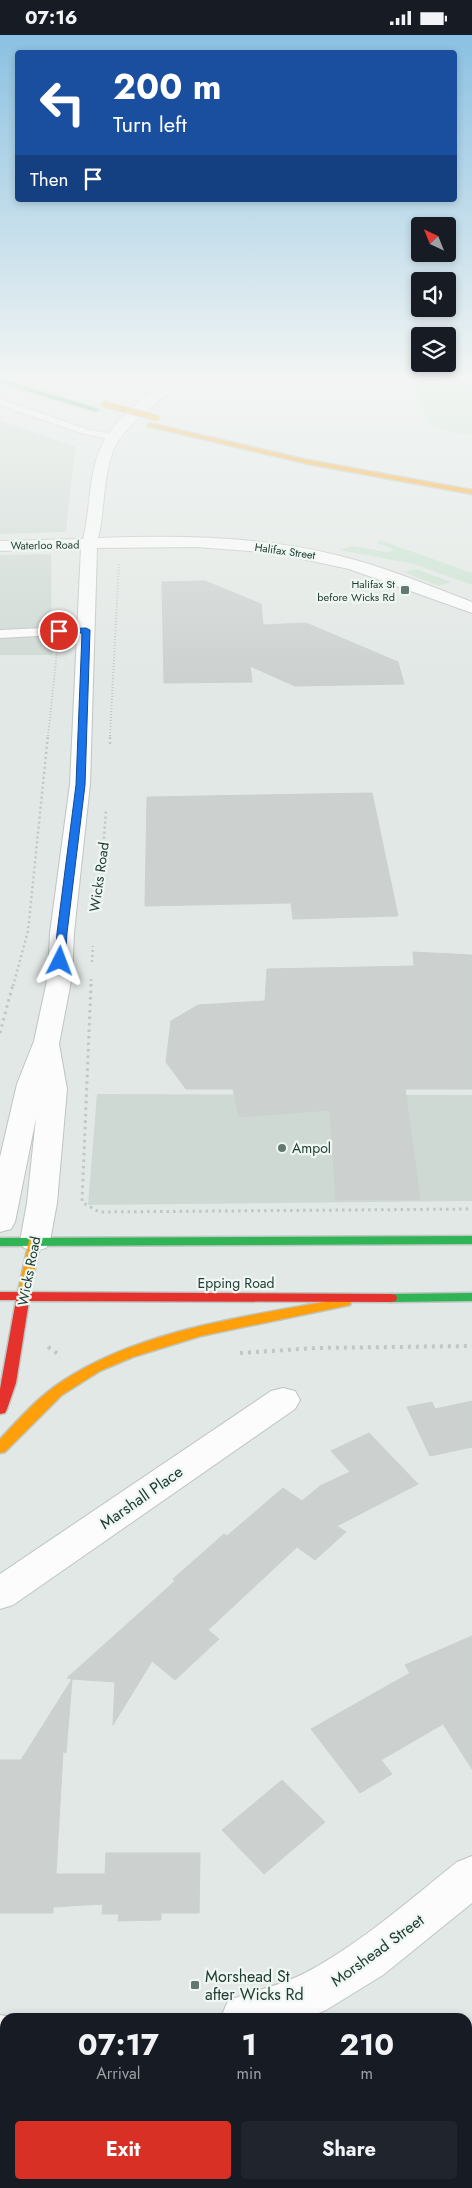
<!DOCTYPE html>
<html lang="en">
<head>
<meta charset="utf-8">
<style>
	:root { --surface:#171b24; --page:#20242c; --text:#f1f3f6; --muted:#9ea1a6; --accent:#d93025 }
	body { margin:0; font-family:Jost,sans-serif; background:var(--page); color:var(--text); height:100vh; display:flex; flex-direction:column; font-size:19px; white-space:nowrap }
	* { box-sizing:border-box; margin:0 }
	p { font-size:16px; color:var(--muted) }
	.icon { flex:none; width:28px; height:28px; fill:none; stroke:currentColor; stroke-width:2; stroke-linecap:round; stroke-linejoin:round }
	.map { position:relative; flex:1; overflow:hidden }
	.panel { position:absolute; left:0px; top:1978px; width:472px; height:176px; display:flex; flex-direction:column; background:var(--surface); border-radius:15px 15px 0 0; box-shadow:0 2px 8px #0003 }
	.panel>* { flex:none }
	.banner { position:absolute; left:15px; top:15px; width:442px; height:152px; border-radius:5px; box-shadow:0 2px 8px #0003; background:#1a4fa0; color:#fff; overflow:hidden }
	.needle { width:32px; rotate:317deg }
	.controls { position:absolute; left:411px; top:182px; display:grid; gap:10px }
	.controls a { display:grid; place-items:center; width:45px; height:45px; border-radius:5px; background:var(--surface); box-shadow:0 2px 8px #0003; font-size:25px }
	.pin { position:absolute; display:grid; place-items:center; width:42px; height:42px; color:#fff; margin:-21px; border:2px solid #fff; border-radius:50%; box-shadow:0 1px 5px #0007 }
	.me { position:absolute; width:55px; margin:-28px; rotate:3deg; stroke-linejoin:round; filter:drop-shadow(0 0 4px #0008) }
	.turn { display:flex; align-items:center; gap:18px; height:105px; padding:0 15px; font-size:22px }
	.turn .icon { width:65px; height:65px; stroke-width:2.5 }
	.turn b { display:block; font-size:35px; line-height:42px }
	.then { display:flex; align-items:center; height:48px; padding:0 15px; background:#0003; gap:10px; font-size:19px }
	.eta { display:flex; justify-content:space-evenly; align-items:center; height:85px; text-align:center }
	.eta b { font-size:30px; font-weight:700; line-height:35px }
	.cta { display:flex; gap:10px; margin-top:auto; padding:10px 15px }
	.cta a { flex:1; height:58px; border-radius:5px; background:var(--accent); color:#fff; font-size:20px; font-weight:700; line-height:58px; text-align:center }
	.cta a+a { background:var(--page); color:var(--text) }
	.status { display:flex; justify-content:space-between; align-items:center; height:35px; padding:0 25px; background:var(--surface); direction:ltr }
	.status svg { height:14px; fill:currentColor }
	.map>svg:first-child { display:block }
	.built { fill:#cfd9d4 }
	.green { fill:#cae2d0 }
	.building { fill:#ccd1cf; stroke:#cad1ce }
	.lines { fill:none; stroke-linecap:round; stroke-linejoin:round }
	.lane-casing { stroke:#bfc5c2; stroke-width:2 }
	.street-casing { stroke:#bfc5c2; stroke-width:2 }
	.fast-casing { stroke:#bec6c2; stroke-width:3 }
	.slow-casing { stroke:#bec6c2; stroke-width:3 }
	.jam-casing { stroke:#bec6c2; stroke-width:3 }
	.path-far3 { stroke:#bfc8c4; stroke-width:2; stroke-dasharray:1 2; stroke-linecap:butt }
	.path-far2 { stroke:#bfc8c4; stroke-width:2.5; stroke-dasharray:2 3; stroke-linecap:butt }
	.path-far1 { stroke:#bfc8c4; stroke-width:3; stroke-dasharray:2.5 4; stroke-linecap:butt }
	.path { stroke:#bfc8c4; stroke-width:4; stroke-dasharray:3 5; stroke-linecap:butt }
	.lane { fill:#fbfcfb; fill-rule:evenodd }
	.street { fill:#fbfcfb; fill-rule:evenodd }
	.fast { fill:#30b455; fill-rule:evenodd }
	.slow { fill:#ff9f0a; fill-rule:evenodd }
	.jam { fill:#e5322d; fill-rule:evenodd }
	.slow-bridge-casing { stroke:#bbc5c1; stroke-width:7; stroke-linecap:butt }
	.slow-bridge { stroke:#ff9f0a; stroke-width:5.5 }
	.route { fill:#1a73e8; stroke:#114b97 }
	.poi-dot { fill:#647871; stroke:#eff7f3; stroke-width:2 }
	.labels { text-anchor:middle; stroke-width:4.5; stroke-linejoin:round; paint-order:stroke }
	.far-street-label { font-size:11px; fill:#203b32; stroke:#eff7f3 }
	.far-poi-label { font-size:11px; fill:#203b32; stroke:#eff7f3; text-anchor:end }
	.street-label { font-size:14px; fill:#203b32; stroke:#eff7f3 }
	.poi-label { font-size:14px; fill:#203b32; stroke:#eff7f3; text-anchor:start }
	.near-street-label { font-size:16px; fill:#203b32; stroke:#eff7f3 }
	.near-poi-label { font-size:16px; fill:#203b32; stroke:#eff7f3; text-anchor:start }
</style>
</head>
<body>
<div class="status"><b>07:16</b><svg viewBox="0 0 49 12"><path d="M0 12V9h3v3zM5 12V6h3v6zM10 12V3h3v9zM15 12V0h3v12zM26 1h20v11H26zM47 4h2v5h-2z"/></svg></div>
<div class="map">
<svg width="472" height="2153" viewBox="0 0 472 2153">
	<rect width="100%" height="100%" fill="#e2e8e5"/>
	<path class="built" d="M0,385L75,412L66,497L0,499Z
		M51,519L52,620H0V520Z
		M97,1059L472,1060V1166L88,1170Z"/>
	<path class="green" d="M411,344H472V401L430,391Z
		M382,506L472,538V550L414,529L340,515L353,511L387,517L395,515L377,508Z
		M416,534L451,547L439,551L404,537Z"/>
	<path class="building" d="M205,546L261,569L263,590L306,588L398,627L404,649L295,651L250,631L252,647L164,648L162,547Z
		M372,758L398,881L293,884L291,868L145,871L147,762Z
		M413,917L472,920V1054H405L420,1164L336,1165L330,1075L239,1082L233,1054H186L166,1027L171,986L198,970L265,966L267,934L414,931Z
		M472,1366V1412L430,1421L407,1372L432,1367L435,1374Z
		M369,1398L418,1449L337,1491L346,1497L315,1525L297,1512L208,1595L219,1604L175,1645L152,1626L113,1690L115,1647L72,1644L66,1718L63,1716L56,1839H105L106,1818H200L199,1878H161V1885L118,1886L119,1879H102L103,1869L53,1872V1878H0V1725H21L72,1644L67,1643L175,1546L173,1544L224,1499L227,1501L283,1453L302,1466L320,1451L350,1437L331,1416Z
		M472,1601V1734L443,1689L381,1725L392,1739L360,1758L311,1694L410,1638L405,1630Z
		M282,1745L325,1787L264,1839L222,1795Z"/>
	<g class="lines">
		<g class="lane-casing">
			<path id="lane" d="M0,364L89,395L115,399L120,402L115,405L84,399L0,370Z
				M86,591L92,595L90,598L0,603V595Z"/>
		</g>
		<g class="street-casing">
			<path id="street" d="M167,344H181C163,366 137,380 120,403C102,428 106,473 98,503C178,500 258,501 336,520C383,531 427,550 472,567V578L349,534L275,518L197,512L97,513L90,749L74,898L72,941L59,1009L67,1054L57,1168L50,1206L46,1213L35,1216L24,1213L20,1206L27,1168L36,1083L15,1187L11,1194L0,1197V1122L17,1049L34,1006L48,941L50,898L70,749L81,513L0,516V506L83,504C91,473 88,438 102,410C115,383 145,363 167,344Z
				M283,1353L295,1356L300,1365L295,1374L13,1570L0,1574V1539L271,1356Z
				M472,1821V1868L383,1940L326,1975L309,1982H221L228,1966C252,1956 279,1951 303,1939C359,1910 408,1866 457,1827Z
				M0,1980L12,1982H5V2026H0Z"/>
		</g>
		<g class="fast-casing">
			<path id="fast" d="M0,344L98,374L99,375L94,376L0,348Z
				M472,1201V1209L0,1211V1203Z
				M472,1258V1266L391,1267L386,1266L385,1263L386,1260L391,1259Z"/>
		</g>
		<g class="slow-casing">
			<path id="slow" d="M149,388L308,425L472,455V459L308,429L147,391Z
				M35,1202L39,1203L41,1206L29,1261L28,1264H18L17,1261L29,1206L31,1203Z
				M345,1263L350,1264L351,1267L350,1270L201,1301L133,1322L100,1336L62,1360L5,1417L0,1418V1404C19,1384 38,1362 61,1347C142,1293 251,1281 345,1263Z"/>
		</g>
		<g class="jam-casing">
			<path id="jam" d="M0,1257L391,1259L396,1260L397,1263L396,1266L391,1267L29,1266L16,1348L7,1374L5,1378L0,1379V1354L16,1265H0Z"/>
		</g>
		<path class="path-far3" d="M48,701L57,616
			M110,701L119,528"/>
		<path class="path-far2" d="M110,709V700
			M98,853L101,843L106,775
			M92,927L93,911
			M13,951L28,896L48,700
			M91,951V941"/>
		<path class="path-far1" d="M91,949L82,1167L99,1177L472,1174
			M0,998L13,949"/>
		<path class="path" d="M48,1312L61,1321
			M240,1318L316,1313L472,1311"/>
		<use href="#lane" class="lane"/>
		<use href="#street" class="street"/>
		<use href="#fast" class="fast"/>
		<use href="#slow" class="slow"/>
		<use href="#jam" class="jam"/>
		<g class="slow-bridge-casing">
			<path id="slow-bridge" d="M104,369L157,383"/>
		</g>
		<use href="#slow-bridge" class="slow-bridge"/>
	</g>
	<linearGradient id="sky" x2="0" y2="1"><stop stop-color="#8bc1e2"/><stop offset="0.53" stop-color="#f2f5f3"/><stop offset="1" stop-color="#f2f5f3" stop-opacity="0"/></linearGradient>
	<rect width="472" height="646" fill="url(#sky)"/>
	<path class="route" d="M86,593L90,595L85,750L67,898L65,926L60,929L55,926L57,898L76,750L82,598H59L55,596L59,594Z"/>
	<g class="poi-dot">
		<rect x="400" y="550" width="10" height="10" rx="2.5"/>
		<circle cx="282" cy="1113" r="5"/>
		<rect x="190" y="1945" width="10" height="10" rx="2.5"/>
	</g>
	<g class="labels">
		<g class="far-street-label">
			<text transform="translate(45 510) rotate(-1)" y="4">Waterloo Road</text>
			<text transform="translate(285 516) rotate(8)" y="4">Halifax Street</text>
		</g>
		<g class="far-poi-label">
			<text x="395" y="553">Halifax St<tspan x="395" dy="13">before Wicks Rd</tspan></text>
		</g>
		<g class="street-label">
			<text transform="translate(99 842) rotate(-82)" y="5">Wicks Road</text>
			<text transform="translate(29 1236) rotate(-79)" y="5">Wicks Road</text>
			<text x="236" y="1253">Epping Road</text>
		</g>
		<g class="poi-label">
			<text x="292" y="1118">Ampol</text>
		</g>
		<g class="near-street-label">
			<text transform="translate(141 1462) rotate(-35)" y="6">Marshall Place</text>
			<text transform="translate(377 1915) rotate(-36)" y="6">Morshead Street</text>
		</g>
		<g class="near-poi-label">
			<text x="205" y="1947">Morshead St<tspan x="205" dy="18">after Wicks Rd</tspan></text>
		</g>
	</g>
</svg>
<div class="controls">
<a><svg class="needle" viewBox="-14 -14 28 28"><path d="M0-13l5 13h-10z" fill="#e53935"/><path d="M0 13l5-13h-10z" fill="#9ea1a6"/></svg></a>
<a><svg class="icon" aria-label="sound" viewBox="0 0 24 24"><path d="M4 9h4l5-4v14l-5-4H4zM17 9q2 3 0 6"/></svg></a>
<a><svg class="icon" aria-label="layers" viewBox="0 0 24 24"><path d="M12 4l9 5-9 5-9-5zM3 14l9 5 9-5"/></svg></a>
</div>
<div class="pin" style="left:59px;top:596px;background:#d93025"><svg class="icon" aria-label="arrive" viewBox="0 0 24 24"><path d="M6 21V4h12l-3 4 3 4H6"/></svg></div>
<svg class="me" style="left:60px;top:926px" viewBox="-20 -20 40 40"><path d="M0-17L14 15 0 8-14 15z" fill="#1a73e8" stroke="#fff" stroke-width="4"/></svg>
<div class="banner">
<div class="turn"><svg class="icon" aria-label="left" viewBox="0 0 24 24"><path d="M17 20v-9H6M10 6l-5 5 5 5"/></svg><div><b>200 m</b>Turn left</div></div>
<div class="then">Then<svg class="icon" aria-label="arrive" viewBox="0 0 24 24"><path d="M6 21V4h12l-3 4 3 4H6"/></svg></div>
</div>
<section class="panel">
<div class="eta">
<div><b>07:17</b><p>Arrival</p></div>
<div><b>1</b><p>min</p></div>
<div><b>210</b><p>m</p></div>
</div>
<div class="cta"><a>Exit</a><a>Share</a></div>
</section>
</div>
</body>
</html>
